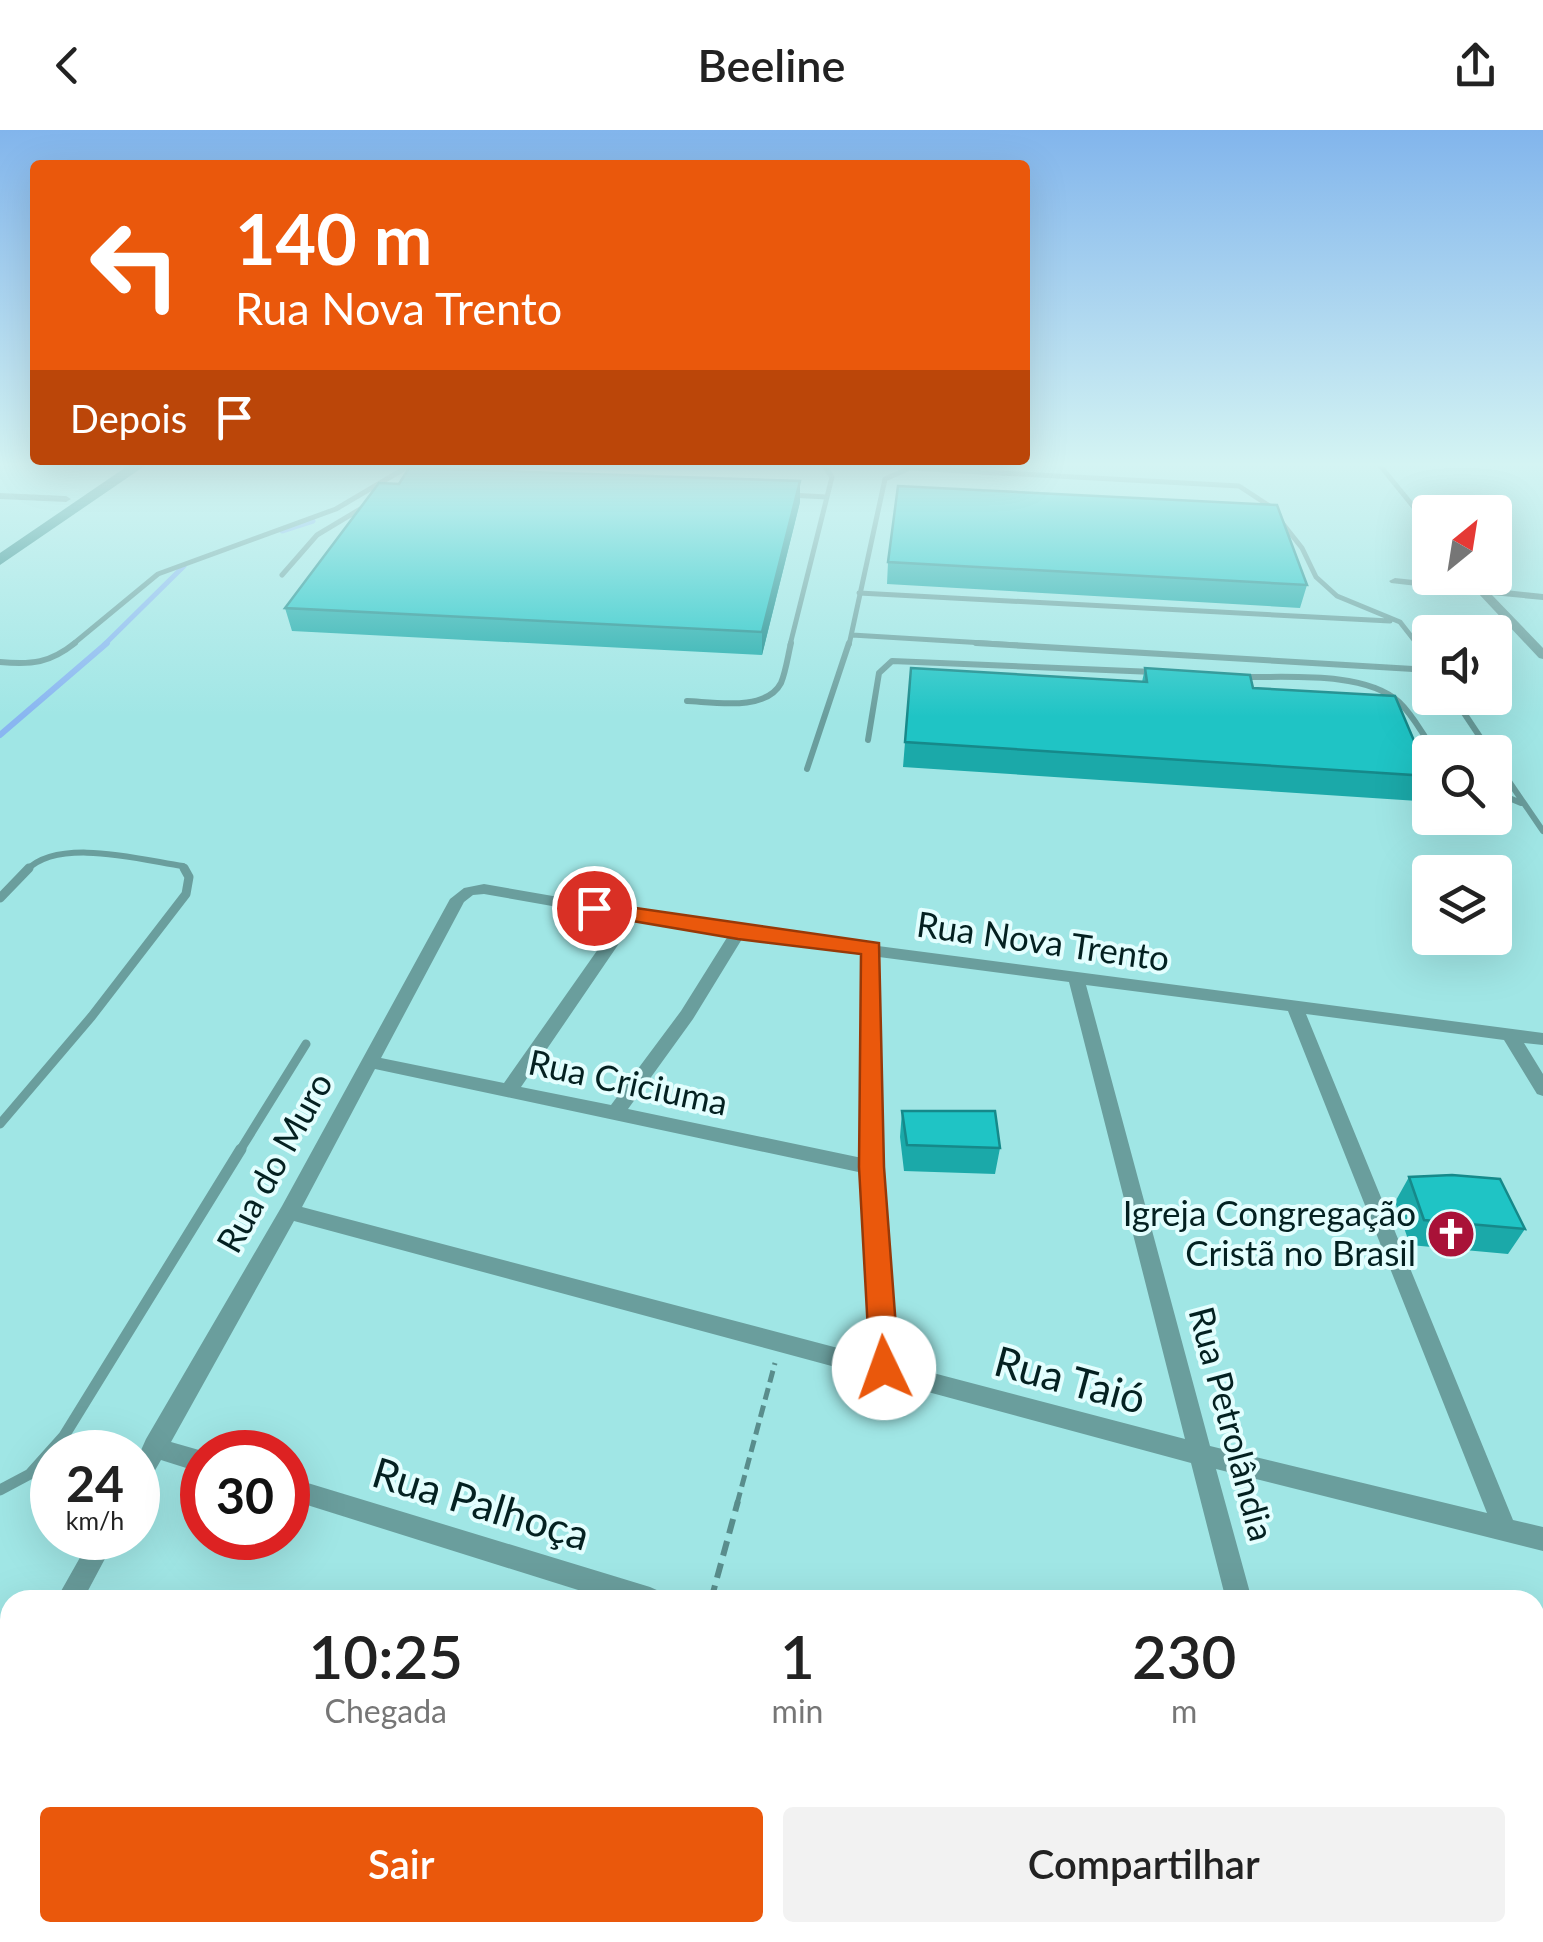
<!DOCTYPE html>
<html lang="pt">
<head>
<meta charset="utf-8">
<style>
	:root { --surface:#fff; --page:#f2f2f2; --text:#222; --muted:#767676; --accent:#ea580c }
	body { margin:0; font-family:Lato,sans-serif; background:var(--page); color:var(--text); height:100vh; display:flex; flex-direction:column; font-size:38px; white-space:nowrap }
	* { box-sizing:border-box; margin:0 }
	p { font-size:32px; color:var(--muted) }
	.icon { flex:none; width:55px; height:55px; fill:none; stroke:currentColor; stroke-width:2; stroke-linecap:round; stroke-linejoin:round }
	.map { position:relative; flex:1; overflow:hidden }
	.side { position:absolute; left:0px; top:1460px; width:1545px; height:352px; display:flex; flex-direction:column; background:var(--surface); border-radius:30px 30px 0 0; box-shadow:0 10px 40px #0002 }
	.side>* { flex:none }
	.banner { position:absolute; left:30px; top:30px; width:1000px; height:305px; border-radius:10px; box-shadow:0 10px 40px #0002; background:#ea580c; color:#fff; overflow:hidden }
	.needle { width:65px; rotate:30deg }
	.tools { position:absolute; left:1412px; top:365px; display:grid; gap:20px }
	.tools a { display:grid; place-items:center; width:100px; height:100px; border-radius:10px; background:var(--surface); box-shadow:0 10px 40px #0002; font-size:50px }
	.speed { position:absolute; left:30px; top:1300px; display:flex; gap:20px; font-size:50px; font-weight:700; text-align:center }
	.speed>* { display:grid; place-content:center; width:130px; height:130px; border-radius:50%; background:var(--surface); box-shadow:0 10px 40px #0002; line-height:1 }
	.speed small { font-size:25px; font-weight:400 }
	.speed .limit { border:15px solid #d22; background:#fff; color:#111 }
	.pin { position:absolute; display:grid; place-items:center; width:85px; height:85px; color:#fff; margin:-42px; border:5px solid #fff; border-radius:50%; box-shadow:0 2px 10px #0007 }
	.me { position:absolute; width:110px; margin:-55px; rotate:357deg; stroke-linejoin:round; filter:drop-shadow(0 0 8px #0008) }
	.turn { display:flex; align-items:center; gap:35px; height:210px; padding:0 40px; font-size:45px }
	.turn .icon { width:130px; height:130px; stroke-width:2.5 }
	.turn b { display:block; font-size:70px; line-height:85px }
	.then { display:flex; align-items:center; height:95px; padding:0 40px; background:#0003; gap:20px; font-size:38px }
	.eta { display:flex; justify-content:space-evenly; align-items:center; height:170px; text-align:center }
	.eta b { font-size:60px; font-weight:600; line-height:70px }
	.action { display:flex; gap:20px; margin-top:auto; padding:20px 40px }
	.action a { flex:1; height:115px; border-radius:10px; background:var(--accent); color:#fff; font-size:40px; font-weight:600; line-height:115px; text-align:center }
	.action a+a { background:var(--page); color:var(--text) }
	header { display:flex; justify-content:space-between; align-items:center; height:130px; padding:0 40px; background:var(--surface); font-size:45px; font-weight:600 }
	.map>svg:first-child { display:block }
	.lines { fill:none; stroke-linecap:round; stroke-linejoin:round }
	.stream-far1 { stroke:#89b6f1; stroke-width:5 }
	.stream { stroke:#89b6f1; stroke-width:6 }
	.path-far1 { stroke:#598d8c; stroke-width:5; stroke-dasharray:12 6; stroke-linecap:butt }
	.path { stroke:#598d8c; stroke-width:6; stroke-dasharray:15 8; stroke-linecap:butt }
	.lane-far3 { stroke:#6a9e9d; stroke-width:5 }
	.lane-far2 { stroke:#6a9e9d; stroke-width:6 }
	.lane-far1 { stroke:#6a9e9d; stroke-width:9 }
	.lane { stroke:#6a9e9d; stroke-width:11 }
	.street { fill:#6a9e9d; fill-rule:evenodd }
	.secondary { fill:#248181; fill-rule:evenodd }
	.wall { fill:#1ba9a9 }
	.shaded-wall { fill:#16898a }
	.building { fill:#1fc4c5; stroke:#16898a; stroke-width:2.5 }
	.route { fill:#ea580c; stroke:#983908; stroke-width:2.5 }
	.labels { text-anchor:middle; stroke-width:8; stroke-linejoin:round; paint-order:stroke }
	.street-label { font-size:35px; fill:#042121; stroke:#e3fefe }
	.poi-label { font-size:35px; fill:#042121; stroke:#e3fefe; text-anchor:end }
	.near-street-label { font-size:42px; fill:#042121; stroke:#e3fefe }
</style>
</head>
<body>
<header><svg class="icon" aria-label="back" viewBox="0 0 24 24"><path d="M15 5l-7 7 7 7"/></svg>Beeline<svg class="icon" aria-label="share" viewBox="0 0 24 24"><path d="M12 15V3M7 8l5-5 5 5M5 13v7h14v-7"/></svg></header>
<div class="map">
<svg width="1543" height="1812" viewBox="0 0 1543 1812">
	<rect width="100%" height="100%" fill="#a0e6e5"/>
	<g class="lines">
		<path class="stream-far1" d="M282,401L313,391
			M104,515L184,436"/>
		<path class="stream" d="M0,605L107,513"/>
		<path class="path-far1" d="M737,1374L775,1233"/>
		<path class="path" d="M711,1470L738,1371
			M584,1812L587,1802"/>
		<path class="lane-far3" d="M1378,333L1430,397
			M430,343L449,333
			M789,365L827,367
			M282,445L317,405L367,375
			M1466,448L1490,461
			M859,463L1390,491
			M852,505L1017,515
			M72,515L158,444L336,379L414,333
			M790,515L832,347L822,333
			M849,515L885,349L910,338L1239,356L1268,375L1302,418L1316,447L1337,466L1400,492L1418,515"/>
		<path class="lane-far2" d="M976,513L1430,540
			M1416,513L1430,530
			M0,532C32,535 50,533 75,513
			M1239,547C1284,548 1364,540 1399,572C1414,586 1423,606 1436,622
			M1454,568L1490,622
			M687,571C713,572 766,582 781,553C786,541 788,525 791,513
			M868,610L879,543L892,531L1154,542
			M1495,631L1543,701
			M807,639L849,513
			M1495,662L1521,673
			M27,740C59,707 142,730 183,736L185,740"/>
		<path class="lane-far1" d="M0,768L29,738
			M0,994L92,886L186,764L189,747L184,738
			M239,1022L306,914"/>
		<path class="lane" d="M0,1360L30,1344L64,1306L241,1019"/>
		<path class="street" d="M0,363L66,366L71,369L66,372L0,369Z
			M1395,448L1543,464V470L1492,465L1543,518V529L1539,528L1478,463L1391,453L1389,451Z
			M484,754L738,798L865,814L871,813L878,816L1543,903V915L1524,913L1543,944V966L1537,964L1504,910L1306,884L1513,1390L1543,1397V1421L1216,1339L1252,1470H1226L1191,1333L294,1091L171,1312L206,1322H202V1343L161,1330L146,1356L138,1359V1327L146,1309L282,1076L450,769L464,758ZM484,764L620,788L504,953L381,928L464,772L473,765ZM635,790L728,806L681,881L611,975L521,957ZM742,809L863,825L862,1028L628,979L693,889ZM879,827L1069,852L1185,1309L895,1233L882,1037ZM1086,855L1288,881L1487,1383L1210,1316ZM375,939L863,1043L872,1227L302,1077Z
			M288,1347L650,1457L659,1461L663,1470H610L288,1369Z
			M91,1408H116L83,1470H56Z
			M10,1563V1603L0,1607V1568Z
			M0,1656L10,1660V1688L0,1684Z
			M1535,1730L1543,1733V1761L1535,1758Z
			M342,1802H394L398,1812H346Z
			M1310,1802H1340L1343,1812H1313Z"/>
		<path class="secondary" d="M132,333H149L0,435V423Z"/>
	</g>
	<path class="wall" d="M800,351V372L762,525L292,501L285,478Z
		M888,432L1307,455L1300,478L887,454Z
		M911,538L1142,552L1145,538L1253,558L1429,646L1418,671L903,637Z
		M902,981L1000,1018L995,1044L904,1041L900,1007Z
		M1409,1047L1525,1099L1508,1124L1410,1115L1395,1072Z"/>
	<path class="shaded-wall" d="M800,351V372L762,525V502Z"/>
	<path class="building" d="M409,338L800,351L762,502L285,478L379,353L399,354Z
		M898,356L1277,375L1307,455L888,432Z
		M911,538L1147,552L1145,538L1250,545L1253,558L1395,566L1429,646L905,612Z
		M902,981H995L1000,1018L907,1015Z
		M1452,1045L1500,1049L1525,1099L1424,1090L1409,1047Z"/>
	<linearGradient id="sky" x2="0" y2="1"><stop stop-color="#82b5ec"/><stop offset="0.57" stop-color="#d4f4f3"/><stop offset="1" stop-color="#d4f4f3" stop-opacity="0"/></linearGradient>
	<rect width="1543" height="587" fill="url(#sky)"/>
	<path class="route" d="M594,772L879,813L884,1037L899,1238L894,1247L884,1250L874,1247L870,1238L859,1037L861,824L738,809L586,783L583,778L586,774Z"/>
	<defs>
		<g id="church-disc" transform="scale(2.5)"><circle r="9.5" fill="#a91238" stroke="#e3fefe"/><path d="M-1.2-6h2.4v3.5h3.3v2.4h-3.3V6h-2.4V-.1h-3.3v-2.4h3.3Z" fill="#fff"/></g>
	</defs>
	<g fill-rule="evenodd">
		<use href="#church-disc" x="1451" y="1104"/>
	</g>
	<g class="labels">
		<g class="street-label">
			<text transform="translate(1043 812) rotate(8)" y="12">Rua Nova Trento</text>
			<text transform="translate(628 953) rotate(12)" y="12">Rua Criciuma</text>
			<text transform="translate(275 1033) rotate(-61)" y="12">Rua do Muro</text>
			<text transform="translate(1231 1294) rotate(75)" y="12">Rua Petrolândia</text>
		</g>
		<g class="poi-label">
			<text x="1416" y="1096">Igreja Congregação<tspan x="1416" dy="40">Cristã no Brasil</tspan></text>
		</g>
		<g class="near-street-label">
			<text transform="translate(1070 1250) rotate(15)" y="15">Rua Taió</text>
			<text transform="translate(481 1374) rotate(17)" y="15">Rua Palhoça</text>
		</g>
	</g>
</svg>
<div class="tools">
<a><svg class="needle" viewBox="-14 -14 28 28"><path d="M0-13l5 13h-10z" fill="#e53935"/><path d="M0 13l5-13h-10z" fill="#767676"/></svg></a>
<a><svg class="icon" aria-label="sound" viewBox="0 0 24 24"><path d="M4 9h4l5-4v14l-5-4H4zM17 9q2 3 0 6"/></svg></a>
<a><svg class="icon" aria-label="search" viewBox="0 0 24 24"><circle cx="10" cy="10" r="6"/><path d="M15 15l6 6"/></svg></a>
<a><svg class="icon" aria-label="layers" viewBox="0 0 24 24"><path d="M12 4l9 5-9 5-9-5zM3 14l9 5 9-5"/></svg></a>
</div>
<div class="speed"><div>24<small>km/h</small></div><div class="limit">30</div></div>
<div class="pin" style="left:594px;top:778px;background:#d93025"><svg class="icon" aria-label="arrive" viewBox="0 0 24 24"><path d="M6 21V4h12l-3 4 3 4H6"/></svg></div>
<svg class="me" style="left:884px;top:1238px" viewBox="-20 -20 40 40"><circle r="19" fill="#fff"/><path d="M0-13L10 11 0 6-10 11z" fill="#ea580c"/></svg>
<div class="banner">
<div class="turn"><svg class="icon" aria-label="left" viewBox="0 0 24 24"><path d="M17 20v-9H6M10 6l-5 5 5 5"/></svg><div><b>140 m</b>Rua Nova Trento</div></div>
<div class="then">Depois<svg class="icon" aria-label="arrive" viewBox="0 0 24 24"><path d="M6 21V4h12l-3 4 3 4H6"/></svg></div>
</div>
<section class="side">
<div class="eta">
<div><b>10:25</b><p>Chegada</p></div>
<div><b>1</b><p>min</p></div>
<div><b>230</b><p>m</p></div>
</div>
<div class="action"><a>Sair</a><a>Compartilhar</a></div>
</section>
</div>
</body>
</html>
